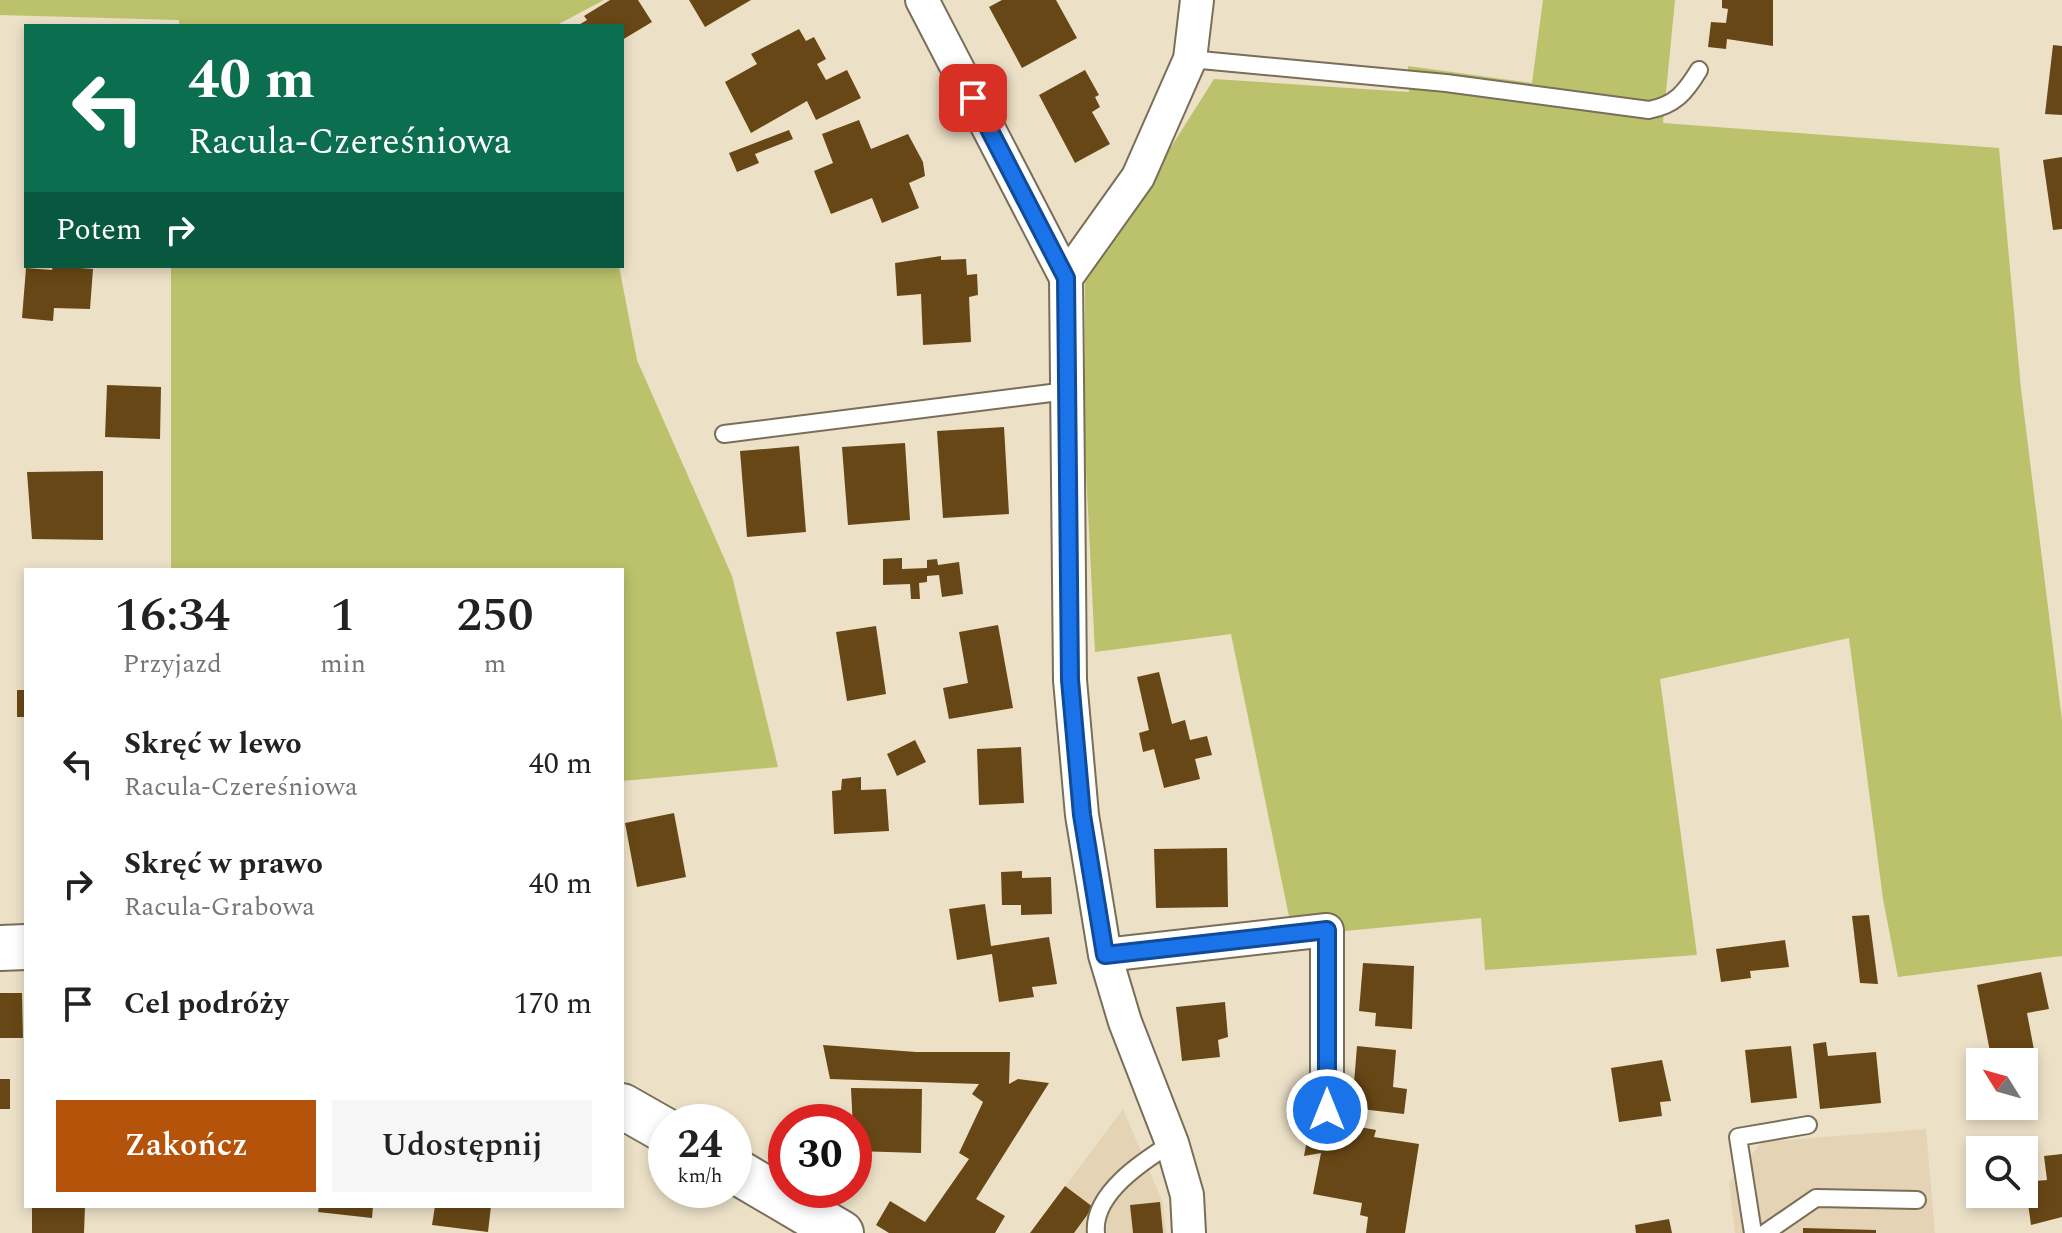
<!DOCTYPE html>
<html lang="pl">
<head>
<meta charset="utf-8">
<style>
	:root { --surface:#fff; --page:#f6f6f6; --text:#222; --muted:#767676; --accent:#b45309 }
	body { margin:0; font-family:Spectral,serif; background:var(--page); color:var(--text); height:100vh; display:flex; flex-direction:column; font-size:30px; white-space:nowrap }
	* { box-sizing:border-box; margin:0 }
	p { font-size:26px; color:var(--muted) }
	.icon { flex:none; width:44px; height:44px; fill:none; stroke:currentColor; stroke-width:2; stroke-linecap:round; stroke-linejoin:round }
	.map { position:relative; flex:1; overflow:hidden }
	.side { position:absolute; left:24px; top:568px; width:600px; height:640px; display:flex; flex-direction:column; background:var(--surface); border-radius:0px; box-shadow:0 4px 12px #0003 }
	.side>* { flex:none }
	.top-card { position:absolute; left:24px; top:24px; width:600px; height:244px; border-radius:0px; box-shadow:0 4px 12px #0003; background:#0b6e4f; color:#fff; overflow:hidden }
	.needle { width:52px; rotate:307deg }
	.buttons { position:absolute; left:1966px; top:1048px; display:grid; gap:16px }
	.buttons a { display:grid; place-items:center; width:72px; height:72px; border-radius:0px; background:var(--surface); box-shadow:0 4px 12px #0003; font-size:40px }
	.speed { position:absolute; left:648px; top:1104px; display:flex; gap:16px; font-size:40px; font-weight:700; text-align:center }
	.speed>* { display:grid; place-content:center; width:104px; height:104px; border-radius:50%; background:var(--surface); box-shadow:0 4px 12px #0003; line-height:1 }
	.speed small { font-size:20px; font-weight:400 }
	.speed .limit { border:12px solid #d22; background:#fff; color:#111 }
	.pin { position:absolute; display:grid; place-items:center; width:68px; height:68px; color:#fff; margin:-34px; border-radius:16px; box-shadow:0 4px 12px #0006 }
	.me { position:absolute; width:88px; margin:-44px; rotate:0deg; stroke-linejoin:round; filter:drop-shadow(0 0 6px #0008) }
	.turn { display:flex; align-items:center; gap:28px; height:168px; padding:0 32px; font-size:36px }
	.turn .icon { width:104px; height:104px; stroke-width:2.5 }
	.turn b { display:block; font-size:56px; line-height:68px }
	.then { display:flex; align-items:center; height:76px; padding:0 32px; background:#0003; gap:16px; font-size:30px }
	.eta { display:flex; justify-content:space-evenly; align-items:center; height:136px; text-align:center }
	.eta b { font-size:48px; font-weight:600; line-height:56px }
	.cta { display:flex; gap:16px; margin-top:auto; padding:16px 32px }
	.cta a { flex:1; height:92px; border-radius:0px; background:var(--accent); color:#fff; font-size:32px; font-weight:600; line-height:92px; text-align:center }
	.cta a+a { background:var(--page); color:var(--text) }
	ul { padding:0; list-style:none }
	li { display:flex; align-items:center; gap:24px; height:120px; padding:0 32px }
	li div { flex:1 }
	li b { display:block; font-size:30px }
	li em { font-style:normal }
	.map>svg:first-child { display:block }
	.built { fill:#e4d4b5 }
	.green { fill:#bbc26b }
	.building { fill:#684716 }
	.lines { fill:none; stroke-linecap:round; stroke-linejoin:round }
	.lane-casing { stroke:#796e58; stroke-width:20 }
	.street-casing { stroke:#796e58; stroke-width:36 }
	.secondary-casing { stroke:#796e58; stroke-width:48 }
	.lane { stroke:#fff; stroke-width:16 }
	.street { stroke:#fff; stroke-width:32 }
	.secondary { stroke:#fff; stroke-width:44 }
	.route-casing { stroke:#114b97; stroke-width:20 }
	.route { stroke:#1a73e8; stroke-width:14 }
</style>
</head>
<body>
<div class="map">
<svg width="2062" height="1233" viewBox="0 0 2062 1233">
	<rect width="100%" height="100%" fill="#ece0c7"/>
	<path class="built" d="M1123,1109L1163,1203L1166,1233H1030Z
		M1926,1129L1935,1233H1735L1729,1182L1762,1142Z"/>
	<path class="green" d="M0,0H604L555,26H179V20L0,15Z
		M1543,0H1675L1663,123L1999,148L2021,389L2062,720V956L1898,977L1883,899L1849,638L1660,679L1697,955L1485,970L1481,918L1293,936L1231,634L1095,652L1085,450V283L1214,79L1409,92L1408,66L1532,83Z
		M171,266H619L637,360L732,576L778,767L622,781V570H171Z"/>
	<path class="building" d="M610,0H638L652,22L622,40V26H577L587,20L584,16Z
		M689,0H751L705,27Z
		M1002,0H1056L1077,38L1022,68L989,7Z
		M1722,0H1773V46L1727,39L1726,49L1708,47L1711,22L1726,23L1728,9L1722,8Z
		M799,29L806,41L814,37L826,59L817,64L826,80L847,70L861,98L816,120L807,101L751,133L725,82L757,64L751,54Z
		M2053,45L2062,46V115L2045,114Z
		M1085,70L1099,95L1095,97L1100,107L1092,112L1110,144L1075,163L1039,95Z
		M859,120L871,149L908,134L923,162L925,176L909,183L919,208L882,223L872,198L831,214L814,171L833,163L822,134Z
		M789,130L793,139L755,154L759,163L737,172L729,153Z
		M2062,157V229L2053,230L2043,160Z
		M941,256V260L966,259L967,275L977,274L978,295L969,297L971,342L923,345L921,294L897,296L895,263Z
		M53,266L93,269L90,309L54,308L53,321L22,318L26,268L52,270Z
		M107,385L161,387L160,439L105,437Z
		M1004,427L1009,514L943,518L937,431Z
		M905,443L910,520L848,525L842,447Z
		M799,446L806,532L747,537L740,451Z
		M103,471V540L32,539L27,472Z
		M902,558V569L927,568V560L937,559L938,565L959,562L963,594L942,597L939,575L927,576V582L919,583L920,599H911L910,584L883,585V559Z
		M998,625L1013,708L949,719L943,688L968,683L959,632Z
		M876,626L886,694L847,701L836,632Z
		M1159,672L1172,724L1185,720L1190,740L1207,736L1212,755L1195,759L1200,779L1164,788L1154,749L1143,752L1139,733L1149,730L1137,677Z
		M17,690H26V717H17Z
		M915,740L926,762L897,776L887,754Z
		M1021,747L1024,803L979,805L977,749Z
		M861,777V790L886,789L889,831L834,834L832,791L841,790L842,779Z
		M674,813L686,877L637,887L625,823Z
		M1227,848L1228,907L1156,908L1154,849Z
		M1022,871V878L1051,877L1052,914L1021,915V905H1002L1001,872Z
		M985,904L991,946L1049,937L1057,984L1032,987L1034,997L999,1002L992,954L957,960L949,909Z
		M1869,915L1878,984L1860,983L1852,916Z
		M1785,940L1789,967L1750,971L1751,978L1721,982L1716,949Z
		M1363,963L1414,966L1412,1029L1375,1026L1376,1013L1359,1011Z
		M2041,972L2049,1009L2027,1013L2035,1055L1992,1062L1977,985Z
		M0,993H22L23,1038H0Z
		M1225,1002L1228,1037L1218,1040L1220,1057L1182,1061L1176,1007Z
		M1826,1042L1828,1056L1876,1052L1881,1103L1820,1109L1813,1044Z
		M823,1045L916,1052H1010L1009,1084L1018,1079L1049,1083L976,1199L1005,1216L995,1233H889L876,1225L890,1201L925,1222L969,1159L959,1153L983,1102L972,1094L979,1084L830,1079Z
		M1357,1046L1396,1050L1393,1087L1407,1089L1404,1114L1352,1108Z
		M1791,1046L1797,1098L1751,1103L1745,1050Z
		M1662,1060L1671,1101L1660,1102L1662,1116L1619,1122L1611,1068Z
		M0,1079H10V1109H0Z
		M851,1088L922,1089L921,1153L854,1151Z
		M1311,1118L1376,1130L1374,1137L1419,1144L1405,1233H1366L1368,1217L1360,1215L1362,1203L1313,1194L1321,1153L1304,1156Z
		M2062,1154V1217L2031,1225L2025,1182L2047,1180L2044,1156Z
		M1065,1186L1093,1207L1074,1233H1030Z
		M1160,1202L1163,1233H1133L1130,1205Z
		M32,1206H85L84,1233H32Z
		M319,1206H373L372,1218L318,1212Z
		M435,1206H491L488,1232L432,1225Z
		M1669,1219L1672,1233H1636L1635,1225Z
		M1803,1228L1876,1230V1233H1803Z"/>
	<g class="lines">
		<g class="lane-casing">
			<path id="lane" d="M1190,59L1446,83L1649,110C1675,105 1685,93 1699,70
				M724,434L1067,391
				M1096,1233C1092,1194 1143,1161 1172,1143
				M1753,1233L1738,1137L1808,1125
				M1765,1233L1816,1198L1917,1200"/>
		</g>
		<g class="street-casing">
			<path id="street" d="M922,0L1066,278L1070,680L1082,815L1105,955L1125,1022L1172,1143L1187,1195L1189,1233
				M1066,278L1138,177L1190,59L1197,0
				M1105,955L1327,930V1110"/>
		</g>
		<g class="secondary-casing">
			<path id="secondary" d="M0,948L26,947
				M622,1106L666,1131
				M734,1170L841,1233"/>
		</g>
		<use href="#lane" class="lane"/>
		<use href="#street" class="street"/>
		<use href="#secondary" class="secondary"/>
	</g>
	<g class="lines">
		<g class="route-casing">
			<path id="route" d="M973,98L1066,278L1070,680L1082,815L1105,955L1327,930V1110"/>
		</g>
		<use href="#route" class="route"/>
	</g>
</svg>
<div class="buttons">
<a><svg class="needle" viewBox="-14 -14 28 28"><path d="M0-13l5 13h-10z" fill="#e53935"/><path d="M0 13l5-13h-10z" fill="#767676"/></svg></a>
<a><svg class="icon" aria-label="search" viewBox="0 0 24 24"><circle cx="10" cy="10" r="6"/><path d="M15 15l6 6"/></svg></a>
</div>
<div class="speed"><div>24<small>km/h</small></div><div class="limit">30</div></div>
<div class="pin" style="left:973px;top:98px;background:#d93025"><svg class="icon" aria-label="arrive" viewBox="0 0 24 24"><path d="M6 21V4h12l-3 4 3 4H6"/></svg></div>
<svg class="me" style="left:1327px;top:1110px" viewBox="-20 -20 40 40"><circle r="17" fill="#1a73e8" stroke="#fff" stroke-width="3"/><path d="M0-11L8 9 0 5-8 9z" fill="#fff"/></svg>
<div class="top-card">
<div class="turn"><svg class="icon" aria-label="left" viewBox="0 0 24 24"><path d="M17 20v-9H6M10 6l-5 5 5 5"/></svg><div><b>40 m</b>Racula-Czereśniowa</div></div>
<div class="then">Potem<svg class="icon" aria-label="right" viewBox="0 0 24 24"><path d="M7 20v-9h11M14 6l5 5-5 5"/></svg></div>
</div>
<section class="side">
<div class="eta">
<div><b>16:34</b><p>Przyjazd</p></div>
<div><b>1</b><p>min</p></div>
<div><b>250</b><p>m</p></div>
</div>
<ul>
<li><svg class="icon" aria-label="left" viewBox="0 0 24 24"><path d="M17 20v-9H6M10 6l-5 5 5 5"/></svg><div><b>Skręć w lewo</b><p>Racula-Czereśniowa</p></div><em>40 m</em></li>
<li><svg class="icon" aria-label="right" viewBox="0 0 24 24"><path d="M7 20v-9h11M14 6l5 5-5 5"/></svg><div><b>Skręć w prawo</b><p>Racula-Grabowa</p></div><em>40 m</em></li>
<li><svg class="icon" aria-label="arrive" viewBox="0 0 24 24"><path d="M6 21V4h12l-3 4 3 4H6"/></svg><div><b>Cel podróży</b></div><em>170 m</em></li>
</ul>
<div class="cta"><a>Zakończ</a><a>Udostępnij</a></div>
</section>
</div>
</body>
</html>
